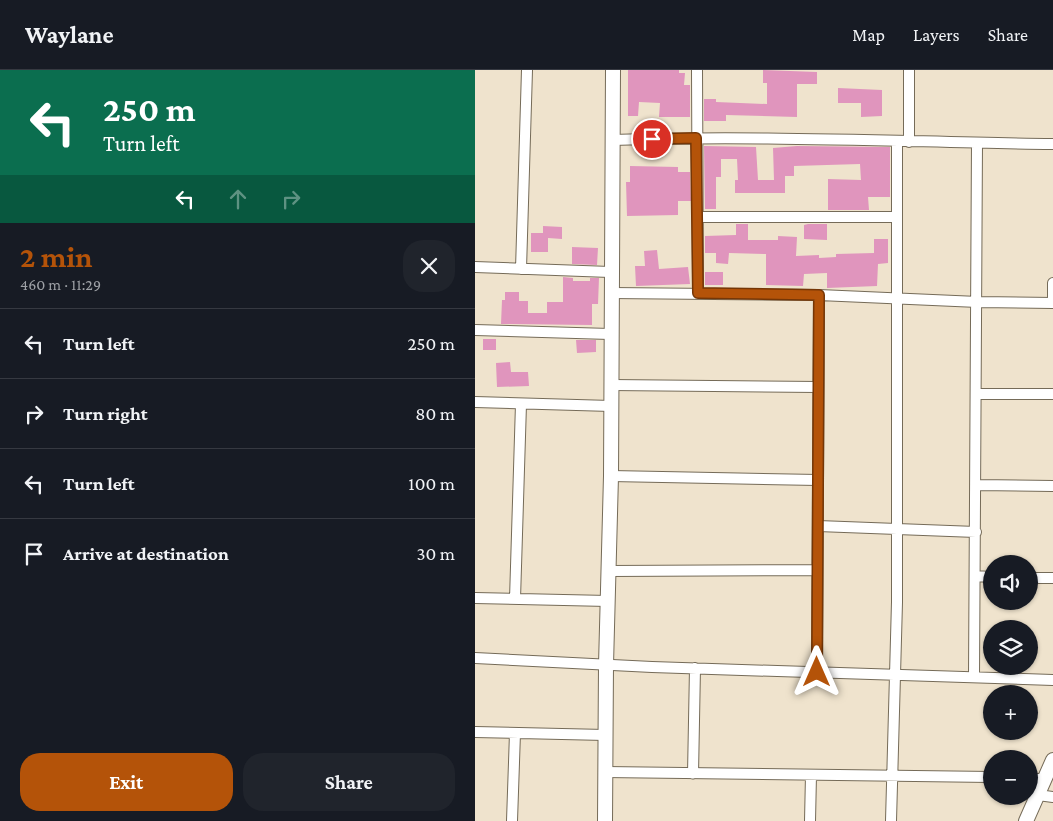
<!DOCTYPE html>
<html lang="en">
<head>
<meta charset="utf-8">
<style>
	:root { --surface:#171b24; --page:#20242c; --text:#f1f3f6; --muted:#9ea1a6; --line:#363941; --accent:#b45309 }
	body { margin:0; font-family:"Crimson Pro",serif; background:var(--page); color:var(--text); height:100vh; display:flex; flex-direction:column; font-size:19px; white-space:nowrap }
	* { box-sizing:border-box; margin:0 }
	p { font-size:16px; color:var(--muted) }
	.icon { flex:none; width:28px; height:28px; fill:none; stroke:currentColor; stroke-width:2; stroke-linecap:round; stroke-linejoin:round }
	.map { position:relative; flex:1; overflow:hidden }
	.drawer { display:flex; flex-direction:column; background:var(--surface); width:475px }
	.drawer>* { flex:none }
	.banner { background:#0b6e4f; color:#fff; overflow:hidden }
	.buttons { position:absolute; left:508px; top:485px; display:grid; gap:10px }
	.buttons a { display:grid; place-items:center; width:55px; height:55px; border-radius:50%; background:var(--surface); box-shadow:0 1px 4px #0004; font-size:25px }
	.pin { position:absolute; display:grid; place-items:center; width:42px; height:42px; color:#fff; margin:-21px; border:2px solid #fff; border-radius:50%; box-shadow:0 1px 5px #0007 }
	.me { position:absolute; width:55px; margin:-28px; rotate:0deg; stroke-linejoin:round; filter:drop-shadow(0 0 4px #0008) }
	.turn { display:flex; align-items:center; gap:18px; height:105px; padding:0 20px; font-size:22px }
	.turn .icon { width:65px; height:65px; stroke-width:2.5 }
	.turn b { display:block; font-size:35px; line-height:42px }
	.lanes { display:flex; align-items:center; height:48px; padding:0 20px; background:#0003; justify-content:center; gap:25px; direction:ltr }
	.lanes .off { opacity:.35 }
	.round { display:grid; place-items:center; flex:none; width:52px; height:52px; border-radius:20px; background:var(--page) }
	.summary { display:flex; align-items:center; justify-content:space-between; height:85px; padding:0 20px }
	h1 { font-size:30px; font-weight:700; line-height:38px; color:var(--accent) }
	.action { display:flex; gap:10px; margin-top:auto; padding:10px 20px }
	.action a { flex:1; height:58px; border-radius:20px; background:var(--accent); color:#fff; font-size:20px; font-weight:700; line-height:58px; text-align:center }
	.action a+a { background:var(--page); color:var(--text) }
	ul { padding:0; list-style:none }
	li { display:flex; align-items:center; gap:15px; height:70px; padding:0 20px; border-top:1px solid var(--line) }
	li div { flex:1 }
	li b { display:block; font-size:19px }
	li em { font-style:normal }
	header { display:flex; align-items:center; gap:30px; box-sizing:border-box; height:70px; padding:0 25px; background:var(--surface); border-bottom:1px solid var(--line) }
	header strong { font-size:24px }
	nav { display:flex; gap:28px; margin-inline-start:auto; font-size:18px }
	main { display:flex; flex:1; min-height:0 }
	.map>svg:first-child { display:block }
	.building { fill:#e095bd }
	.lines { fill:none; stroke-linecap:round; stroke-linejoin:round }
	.street-casing { stroke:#756b58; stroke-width:12 }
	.secondary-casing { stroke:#756b58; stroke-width:16 }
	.street { stroke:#fff; stroke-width:10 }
	.secondary { stroke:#fff; stroke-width:14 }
	.route-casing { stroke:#753606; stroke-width:12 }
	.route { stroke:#b45309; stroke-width:9 }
</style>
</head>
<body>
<header>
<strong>Waylane</strong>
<nav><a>Map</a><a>Layers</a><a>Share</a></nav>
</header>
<main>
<section class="drawer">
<div class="banner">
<div class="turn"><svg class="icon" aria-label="left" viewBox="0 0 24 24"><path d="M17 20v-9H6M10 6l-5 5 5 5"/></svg><div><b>250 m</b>Turn left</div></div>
<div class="lanes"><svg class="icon" aria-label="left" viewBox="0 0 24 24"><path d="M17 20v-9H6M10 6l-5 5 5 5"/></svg><svg class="icon off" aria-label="ahead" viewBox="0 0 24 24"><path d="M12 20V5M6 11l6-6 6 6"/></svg><svg class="icon off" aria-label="right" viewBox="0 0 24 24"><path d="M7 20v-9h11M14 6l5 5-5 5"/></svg></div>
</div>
<div class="summary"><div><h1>2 min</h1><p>460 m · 11:29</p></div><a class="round"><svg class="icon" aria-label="close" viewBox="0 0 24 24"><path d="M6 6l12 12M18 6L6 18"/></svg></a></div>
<ul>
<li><svg class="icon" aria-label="left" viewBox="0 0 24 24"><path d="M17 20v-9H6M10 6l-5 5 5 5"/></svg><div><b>Turn left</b></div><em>250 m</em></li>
<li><svg class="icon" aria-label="right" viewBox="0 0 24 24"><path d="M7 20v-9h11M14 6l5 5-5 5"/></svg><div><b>Turn right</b></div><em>80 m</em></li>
<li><svg class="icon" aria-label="left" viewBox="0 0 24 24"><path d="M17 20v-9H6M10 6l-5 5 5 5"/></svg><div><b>Turn left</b></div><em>100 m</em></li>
<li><svg class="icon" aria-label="arrive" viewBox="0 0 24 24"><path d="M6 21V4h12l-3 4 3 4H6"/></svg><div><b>Arrive at destination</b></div><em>30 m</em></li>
</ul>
<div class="action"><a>Exit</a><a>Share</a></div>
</section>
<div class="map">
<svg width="578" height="751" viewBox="0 0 578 751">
	<rect width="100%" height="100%" fill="#efe3cd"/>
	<path class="building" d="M153,0H204V3H210L209,15H215V47H184L185,33L164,32L163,46H153Z
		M288,0L342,2V14H322V47L251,45V51H229V29H241V32L292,34V13H288Z
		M363,18L407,20V46L386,47V33H363Z
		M229,76L281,77L283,110H299L298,78L322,76L415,77V127H393L394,140H353V109L386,110L385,94L319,96V106H310V123H260V110H263L262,89H246V107H241V139H230Z
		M155,96L203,97V102H215L216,131H203V145L152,146L151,112H155Z
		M261,154H273V170H303V166L322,167L321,186L344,185V188L361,187V184L399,183V169H413V193L403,194L402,216L352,218V203L329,204L328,216L291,215V184L254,183L253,194L241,193V183H230V166L261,165Z
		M333,154H352V170L329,169V155Z
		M68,156L87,157V169L73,168V182H56V163H68Z
		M97,177L123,178L122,195L97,194Z
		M182,180L184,199L213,197L215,214L161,216L160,196H170L169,181Z
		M230,202H248V215H230Z
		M88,207L98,208V211H115V208H124L123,234H117V255L26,254L27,230H30V222H44V231H53V243H72V232H88Z
		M8,269H21V280H8Z
		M101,270H121V282L102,283Z
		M35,292L36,302H53L54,316L22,317L21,293Z"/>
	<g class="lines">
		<g class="street-casing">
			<path id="street" d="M222,0L223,223
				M137,70C284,65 431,72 578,74
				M434,72V0
				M223,147H422
				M0,197L135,202
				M46,199L52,0
				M136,223L344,225L503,232L578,233
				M578,233V213
				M0,260L135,264
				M136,315L343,317
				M502,324H578
				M0,332L136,336
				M136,406L343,410
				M501,415L578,416
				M343,456L501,462
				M134,501L342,500
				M500,506L516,507
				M554,508H578
				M0,528L133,531
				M40,529L46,334
				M0,588L177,597L578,610
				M342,602L344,225
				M499,607L502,73
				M0,662L130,665
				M130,702L516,707
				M218,704L220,598
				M554,709H570
				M563,725L578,727
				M37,751L40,663
				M335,751L336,705
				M416,751L422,532V72"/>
		</g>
		<g class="secondary-casing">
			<path id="secondary" d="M130,751L131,595L136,406L138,0
				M551,751L578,690"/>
		</g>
		<use href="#street" class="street"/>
		<use href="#secondary" class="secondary"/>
	</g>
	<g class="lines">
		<g class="route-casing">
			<path id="route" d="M177,69L221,68L223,223L344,225L342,602"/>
		</g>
		<use href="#route" class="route"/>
	</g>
</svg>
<div class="buttons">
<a><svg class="icon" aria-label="sound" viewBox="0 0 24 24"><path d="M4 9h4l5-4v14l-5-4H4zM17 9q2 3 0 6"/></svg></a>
<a><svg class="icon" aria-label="layers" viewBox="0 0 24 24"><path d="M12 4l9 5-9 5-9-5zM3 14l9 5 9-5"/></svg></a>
<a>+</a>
<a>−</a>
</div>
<div class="pin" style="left:177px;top:69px;background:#d93025"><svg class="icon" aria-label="arrive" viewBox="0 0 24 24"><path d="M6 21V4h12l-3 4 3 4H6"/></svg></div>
<svg class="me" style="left:342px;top:602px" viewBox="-20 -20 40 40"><path d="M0-17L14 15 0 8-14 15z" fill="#b45309" stroke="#fff" stroke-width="4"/></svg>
</div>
</main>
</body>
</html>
